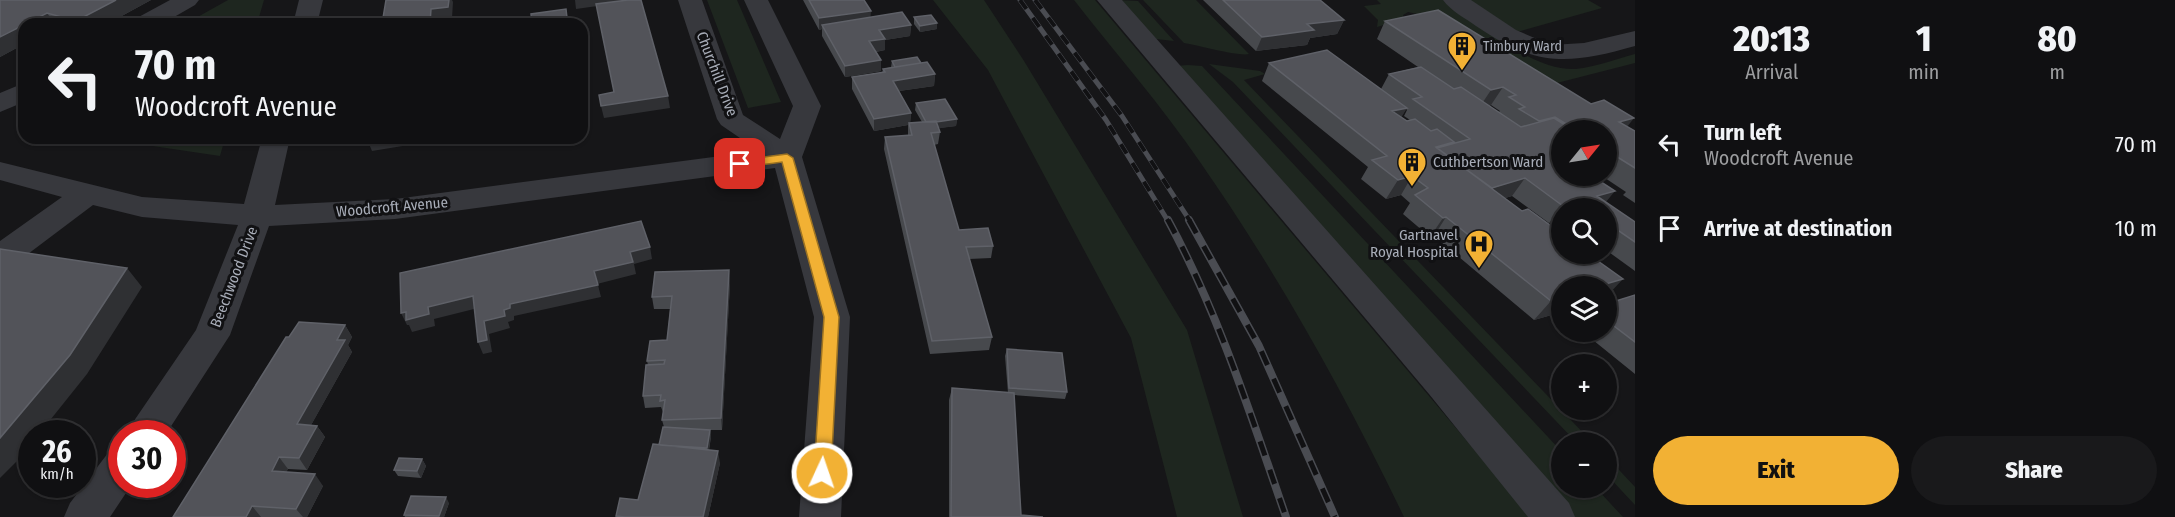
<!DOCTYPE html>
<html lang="en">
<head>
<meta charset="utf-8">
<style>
	:root { --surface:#101012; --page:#19191b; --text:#f1f3f6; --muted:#9c9d9f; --line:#303032; --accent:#f2b134 }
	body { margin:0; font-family:"Fira Sans Condensed",sans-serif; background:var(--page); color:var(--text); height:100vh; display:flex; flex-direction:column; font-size:22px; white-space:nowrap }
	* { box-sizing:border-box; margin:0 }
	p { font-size:20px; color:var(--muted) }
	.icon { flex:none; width:33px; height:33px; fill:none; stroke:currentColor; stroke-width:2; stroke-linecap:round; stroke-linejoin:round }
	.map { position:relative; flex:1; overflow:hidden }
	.drawer { display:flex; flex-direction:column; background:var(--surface); width:540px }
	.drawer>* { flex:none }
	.banner { position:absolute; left:18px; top:18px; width:570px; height:126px; border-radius:18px; box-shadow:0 2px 4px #0004,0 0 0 2px var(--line); background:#101012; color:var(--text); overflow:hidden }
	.needle { width:39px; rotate:60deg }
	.controls { position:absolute; left:1551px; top:120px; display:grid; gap:12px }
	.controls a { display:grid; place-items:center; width:66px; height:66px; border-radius:50%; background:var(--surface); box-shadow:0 2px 4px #0004,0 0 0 2px var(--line); font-size:30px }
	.speed { position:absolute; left:18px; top:420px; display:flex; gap:12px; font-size:30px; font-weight:700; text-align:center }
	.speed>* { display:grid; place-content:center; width:78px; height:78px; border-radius:50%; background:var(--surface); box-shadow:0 2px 4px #0004,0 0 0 2px var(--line); line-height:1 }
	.speed small { font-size:15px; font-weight:400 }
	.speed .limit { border:9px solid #d22; background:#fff; color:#111 }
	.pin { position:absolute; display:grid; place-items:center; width:51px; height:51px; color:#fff; margin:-26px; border-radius:12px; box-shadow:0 3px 9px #0006 }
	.me { position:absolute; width:66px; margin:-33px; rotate:3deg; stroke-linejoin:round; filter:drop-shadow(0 0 4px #0008) }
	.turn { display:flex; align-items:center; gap:21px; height:126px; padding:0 18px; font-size:27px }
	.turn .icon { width:78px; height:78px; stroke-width:2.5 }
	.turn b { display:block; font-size:42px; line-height:51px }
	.eta { display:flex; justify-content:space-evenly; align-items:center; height:102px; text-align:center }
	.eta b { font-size:36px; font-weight:800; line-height:42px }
	.button { display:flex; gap:12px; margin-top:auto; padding:12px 18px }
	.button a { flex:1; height:69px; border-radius:36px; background:var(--accent); color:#111; font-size:24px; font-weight:800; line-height:69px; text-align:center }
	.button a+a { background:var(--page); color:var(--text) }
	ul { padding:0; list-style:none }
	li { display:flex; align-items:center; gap:18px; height:84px; padding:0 18px }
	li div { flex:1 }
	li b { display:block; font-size:22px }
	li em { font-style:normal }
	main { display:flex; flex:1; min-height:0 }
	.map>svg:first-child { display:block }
	.green { fill:#1e261f }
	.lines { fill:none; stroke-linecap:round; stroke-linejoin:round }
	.minor { fill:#37383d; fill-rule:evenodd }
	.rail-far1-casing { stroke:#4a4c52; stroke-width:5 }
	.rail-casing { stroke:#4a4c52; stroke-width:8 }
	.rail-far1 { stroke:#111113; stroke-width:4; stroke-dasharray:11; stroke-linecap:butt }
	.rail { stroke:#111113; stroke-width:5; stroke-dasharray:15; stroke-linecap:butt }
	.wall { fill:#47494d; fill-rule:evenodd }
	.shaded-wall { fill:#2f3033 }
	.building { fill:#525359; stroke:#5f6168; stroke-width:1.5 }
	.route { fill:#f2b134; stroke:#9d7322; stroke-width:1.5 }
	.labels { text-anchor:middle; stroke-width:6; stroke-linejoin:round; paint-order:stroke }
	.far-poi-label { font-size:14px; fill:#a8adb8; stroke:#111113; text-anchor:start }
	.street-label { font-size:15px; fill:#a8adb8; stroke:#111113 }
	.poi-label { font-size:15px; fill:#a8adb8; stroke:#111113; text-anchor:start }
</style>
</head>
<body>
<main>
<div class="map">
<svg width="1635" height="517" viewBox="0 0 1635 517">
	<rect width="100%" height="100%" fill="#161618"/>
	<path class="green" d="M228,0H264L257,24H185Z
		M707,0H737L781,102L748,108Z
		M933,0H984L1024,61L1187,330L1243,517H1177L1131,338L988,70Z
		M1074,0H1095L1531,517H1404C1345,394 1278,274 1200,162C1162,106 1116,54 1074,0Z
		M1117,0L1138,1L1174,41L1156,39Z
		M1143,0H1196L1249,54C1240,57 1198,45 1184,43Z
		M1377,0H1588L1602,8L1517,32L1465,15C1495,36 1538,71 1576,69C1595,67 1616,59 1635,54V63L1549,85L1436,18L1408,12L1403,15L1404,19L1377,27L1378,20L1364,6L1381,4Z
		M1209,64L1260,71L1265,74L1244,80L1592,442H1576L1233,82Z
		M1188,65L1202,66L1561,451L1562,488H1596L1623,517H1573L1176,66Z
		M99,138H225L220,156Z
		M1607,457L1635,487V505L1607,475Z"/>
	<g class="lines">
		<path class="minor" d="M170,0H199L195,5L162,24H132L135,19Z
			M299,0H323L317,24H293Z
			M678,0H702L743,115L780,139L793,106L744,0H768L821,106L802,157L850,317L841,517H799L814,317L775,168L395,219L269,226L230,335L166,434H125L196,330L238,225L142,217L93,205L12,266L0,270V241L62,197L0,180V162L142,197L244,204L262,138H290L275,205L395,199L759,151L721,125L717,119Z
			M1097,0H1122L1569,503L1575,517H1528L1429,394Z
			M1443,0H1471L1516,30L1551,45L1584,43L1635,31V46C1568,65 1536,67 1476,26C1465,18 1451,11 1443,0Z
			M24,83V102L0,112V93Z
			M122,448V484H132L110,517H64L70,503L108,453Z"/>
		<g class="rail-far1-casing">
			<path id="rail-far1" d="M1020,0L1106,120L1168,221
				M1035,0L1122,116L1190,221"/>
		</g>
		<g class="rail-casing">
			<path id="rail" d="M1168,220C1219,314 1251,416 1286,517
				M1189,220L1259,346L1335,517"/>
		</g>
		<use href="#rail-far1" class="rail-far1"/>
		<use href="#rail" class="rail"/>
	</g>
	<path class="wall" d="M0,0H151L107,24H24V44L0,57Z
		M803,0H864L870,17L911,25L910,36L885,40V50L876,52L881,60V71L845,77L822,36V29L819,30Z
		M1203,0H1320L1344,20L1337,34L1310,38L1307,45L1256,51Z
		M914,17L937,23V29L920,32L914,24Z
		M1385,21L1627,127L1635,131V203L1623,195L1626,192L1602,176H1606V130H1562L1606,202L1635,222V271L1606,250V208H1562V219L1549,223L1512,196L1505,198L1562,312L1534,320L1434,236L1430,237L1403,214L1410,203L1401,195L1386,199L1361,179L1368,167L1262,81L1269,63L1381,89L1389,74L1418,67L1377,39ZM1491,105L1500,111L1499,112L1489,106ZM1406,109L1407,110L1404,116L1410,120L1407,121L1401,117Z
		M892,61L921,63L935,74L934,86L899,91L911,113L910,123L922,122L915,110L916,103L957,119L956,126L938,128L940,132L938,144L934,145L959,230L993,246L991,258L969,259L992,337L989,350L930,354L884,149L885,137L908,135V125L874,131L852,89V77L882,73L883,69L891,67Z
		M730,283L722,430H710L711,437L709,450L720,463L708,517H616V516L638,500L659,445L664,427L662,420L663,412L661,407L645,408L643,396L648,365L647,361L667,340L670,309H654L652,297Z
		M1635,295V374L1583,332H1606V304Z
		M345,325L352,337L348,345L352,352L311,425L317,426L325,437L307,470L288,469L286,472L323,486L307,517H173L289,337Z
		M1007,349L1067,392L1065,399L1014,395L1021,515L1043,517H949V400L952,388L1008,393L1005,356Z
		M422,459L426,466L421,478L398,476L394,470Z
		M449,503L444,517H405L404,515Z"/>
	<path class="shaded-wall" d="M116,0H151L107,24H78L76,21Z
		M449,0H452L453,2L452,18L435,20V24H430L431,9Z
		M575,0H640L576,9Z
		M566,9L569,24H552L558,19Z
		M871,11L870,22L822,25V29L819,30V18Z
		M47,13L55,24H25Z
		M1344,20L1337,34L1310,38L1307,45L1256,51L1262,37L1307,24Z
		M937,23V29L920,32V26Z
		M24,24V44L0,57V37Z
		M911,25L910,36L885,40V50L869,53V41L879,30Z
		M881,60V71L845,77V66Z
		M935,74L934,86L892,92L893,81Z
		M1503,87L1491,105L1479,108L1491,90Z
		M668,96L670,108L604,118L601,106Z
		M1407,108L1396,126L1392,111Z
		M911,113L910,125L909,123L908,125L874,131V119Z
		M1634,118L1620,136L1619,122Z
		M957,119L956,126L927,130V123Z
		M371,138H433V141L372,151L367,139Z
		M1412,176L1401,195L1386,199L1398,180Z
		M1525,178L1512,196L1478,206L1490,189Z
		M1615,191L1601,208L1597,196Z
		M1577,201L1571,208H1562V219L1549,223L1563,206Z
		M1446,217L1434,236L1430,237L1443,218Z
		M650,247L652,259L634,264L636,274L597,284L594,271L630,252Z
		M127,268L142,287L87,374L39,434H32V443L17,461L0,478V438Z
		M729,270L730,283L722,430L721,418Z
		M1623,279L1606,297V286H1599Z
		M598,285L601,297L514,316V320L508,322L510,328L489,334L492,352L483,354L478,342L484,321L510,304Z
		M473,296L478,308L434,319L435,326L412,332L409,325H407L401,313Z
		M1562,298V312L1534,320L1551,301Z
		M345,325L352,337L348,345L352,352L305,436L297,424L337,340Z
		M317,426L325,437L307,470L299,458Z
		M710,430L711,437L708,454L707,448Z
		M718,451L720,463L708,517H703Z
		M279,457L288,469L281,483L272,471Z
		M422,459L426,466L421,478L417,471Z
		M315,474L323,486L307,517H303L296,509Z
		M446,497L449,503L444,517H439Z
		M252,506L261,517H246Z"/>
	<path class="building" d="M0,0H116L76,21L47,13L0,37Z
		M386,0H449L448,7L431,9L430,24H382Z
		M628,0H641L668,96L601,106L599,95L614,92L596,4Z
		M809,0H864L871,11L819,18Z
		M1223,0H1320L1344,20L1307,24L1314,30L1262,37Z
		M566,9L567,18L558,19V23L532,24L531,14Z
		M1438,10L1591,104L1604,100L1634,118L1619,122L1635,131V168L1606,150V130H1576L1555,117L1539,121L1519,109L1525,107L1509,97L1516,95L1503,87L1491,90L1385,21Z
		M902,12L911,25L879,30L885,39L869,41L881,60L845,66L822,25Z
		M931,15L937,23L920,26L914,17Z
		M490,20V24H466V23Z
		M1327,50L1407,108L1392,111L1407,121L1415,119L1431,131L1437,129L1454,142L1436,147L1522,211L1528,209L1562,234V254H1588L1623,279L1599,286H1562V298L1551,301L1446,217L1443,218L1415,195L1428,188L1412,176L1398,180L1372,160L1387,156L1269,63Z
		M917,57L921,63L895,67L892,61Z
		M927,62L935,74L893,81L911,113L874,119L852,77L885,72L883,69Z
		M1421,67L1454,89L1461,87L1521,127L1554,118L1573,130H1562V176H1592L1615,191L1597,196L1635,222V242L1606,222V208H1587L1577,201L1563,206L1525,178L1492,188L1437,148L1470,139L1413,99L1422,97L1389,74Z
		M945,99L957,119L936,122H926L916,103Z
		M936,121L940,132L931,133L959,230L988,228L993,246L966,247L992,337L932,341L885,137L912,135L909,123Z
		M641,221L650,247L630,252L633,262L594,271L598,285L510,304V308L504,310L505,316L484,321L487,340L478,342L473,296L428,307L429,314L406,320V312L401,313L400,273Z
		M0,249L127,268L70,355L0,438Z
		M729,270L721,418L662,420L665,400L660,401L661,395L643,396L646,365L664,364L665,360L647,361L650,341L667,340L672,296L652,297L655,272Z
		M1635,295V342L1606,320V304Z
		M299,322L345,325L337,340H345L297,424L317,426L299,458L279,457L272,471L315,474L296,509L252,506L246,517H173L286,337H289Z
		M1007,349L1062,353L1067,392L1009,388Z
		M952,388L1014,393L1021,515L1043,517H951Z
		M663,427L710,430L707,448L659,445Z
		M653,444L718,451L703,517H625L616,516L620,498L638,500Z
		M399,458L422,459L417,471L394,470Z
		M411,496L446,497L439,516L404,515Z"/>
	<path class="route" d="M787,154L793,158L839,317L831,473L828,478L822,480L816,478L814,473L824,317L782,162L740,168L734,164L740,160Z"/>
	<defs>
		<g id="building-pin" transform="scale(1.5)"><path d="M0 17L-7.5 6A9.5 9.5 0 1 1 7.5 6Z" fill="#f2b134" stroke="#111113"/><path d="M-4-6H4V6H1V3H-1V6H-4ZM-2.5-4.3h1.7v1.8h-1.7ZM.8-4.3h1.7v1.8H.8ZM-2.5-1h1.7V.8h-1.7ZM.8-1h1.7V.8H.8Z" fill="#111"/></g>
		<g id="hospital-pin" transform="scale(1.5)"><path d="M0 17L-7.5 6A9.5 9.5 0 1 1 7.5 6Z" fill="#f2b134" stroke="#111113"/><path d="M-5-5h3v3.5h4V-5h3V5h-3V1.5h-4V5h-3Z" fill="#111"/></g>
	</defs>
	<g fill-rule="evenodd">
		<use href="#building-pin" x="1462" y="46"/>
		<use href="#building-pin" x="1412" y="162"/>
		<use href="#hospital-pin" x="1479" y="244"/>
	</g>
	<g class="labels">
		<g class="far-poi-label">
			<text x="1483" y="51">Timbury Ward</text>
		</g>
		<g class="street-label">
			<text transform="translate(717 74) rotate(69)" y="5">Churchill Drive</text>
			<text transform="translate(392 207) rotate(-5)" y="5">Woodcroft Avenue</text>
			<text transform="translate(234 277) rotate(-69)" y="5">Beechwood Drive</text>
		</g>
		<g class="poi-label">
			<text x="1433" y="167">Cuthbertson Ward</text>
			<text x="1458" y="240" text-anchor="end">Gartnavel<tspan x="1458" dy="17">Royal Hospital</tspan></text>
		</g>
	</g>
</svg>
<div class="controls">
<a><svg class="needle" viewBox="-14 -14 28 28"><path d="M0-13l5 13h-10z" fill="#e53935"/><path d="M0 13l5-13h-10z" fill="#9c9d9f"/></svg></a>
<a><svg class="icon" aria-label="search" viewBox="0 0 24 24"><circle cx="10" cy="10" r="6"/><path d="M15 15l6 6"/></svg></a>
<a><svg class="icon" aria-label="layers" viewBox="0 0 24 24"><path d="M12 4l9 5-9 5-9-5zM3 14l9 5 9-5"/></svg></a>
<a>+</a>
<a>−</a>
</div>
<div class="speed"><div>26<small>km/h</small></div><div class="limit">30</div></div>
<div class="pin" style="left:740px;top:164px;background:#d93025"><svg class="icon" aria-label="arrive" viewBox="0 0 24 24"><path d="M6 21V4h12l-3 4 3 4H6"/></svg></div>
<svg class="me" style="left:822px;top:473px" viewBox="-20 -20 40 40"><circle r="17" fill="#f2b134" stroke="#fff" stroke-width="3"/><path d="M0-11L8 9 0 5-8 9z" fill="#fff"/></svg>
<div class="banner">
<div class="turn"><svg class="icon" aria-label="left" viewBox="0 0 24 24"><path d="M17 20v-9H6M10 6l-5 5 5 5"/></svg><div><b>70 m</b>Woodcroft Avenue</div></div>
</div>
</div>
<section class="drawer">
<div class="eta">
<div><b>20:13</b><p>Arrival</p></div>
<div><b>1</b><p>min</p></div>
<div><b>80</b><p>m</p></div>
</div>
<ul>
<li><svg class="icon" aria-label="left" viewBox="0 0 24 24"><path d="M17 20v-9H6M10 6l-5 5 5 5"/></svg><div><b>Turn left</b><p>Woodcroft Avenue</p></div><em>70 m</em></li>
<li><svg class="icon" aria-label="arrive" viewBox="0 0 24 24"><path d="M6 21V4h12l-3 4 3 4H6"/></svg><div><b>Arrive at destination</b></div><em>10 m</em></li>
</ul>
<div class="button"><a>Exit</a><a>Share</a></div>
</section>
</main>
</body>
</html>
